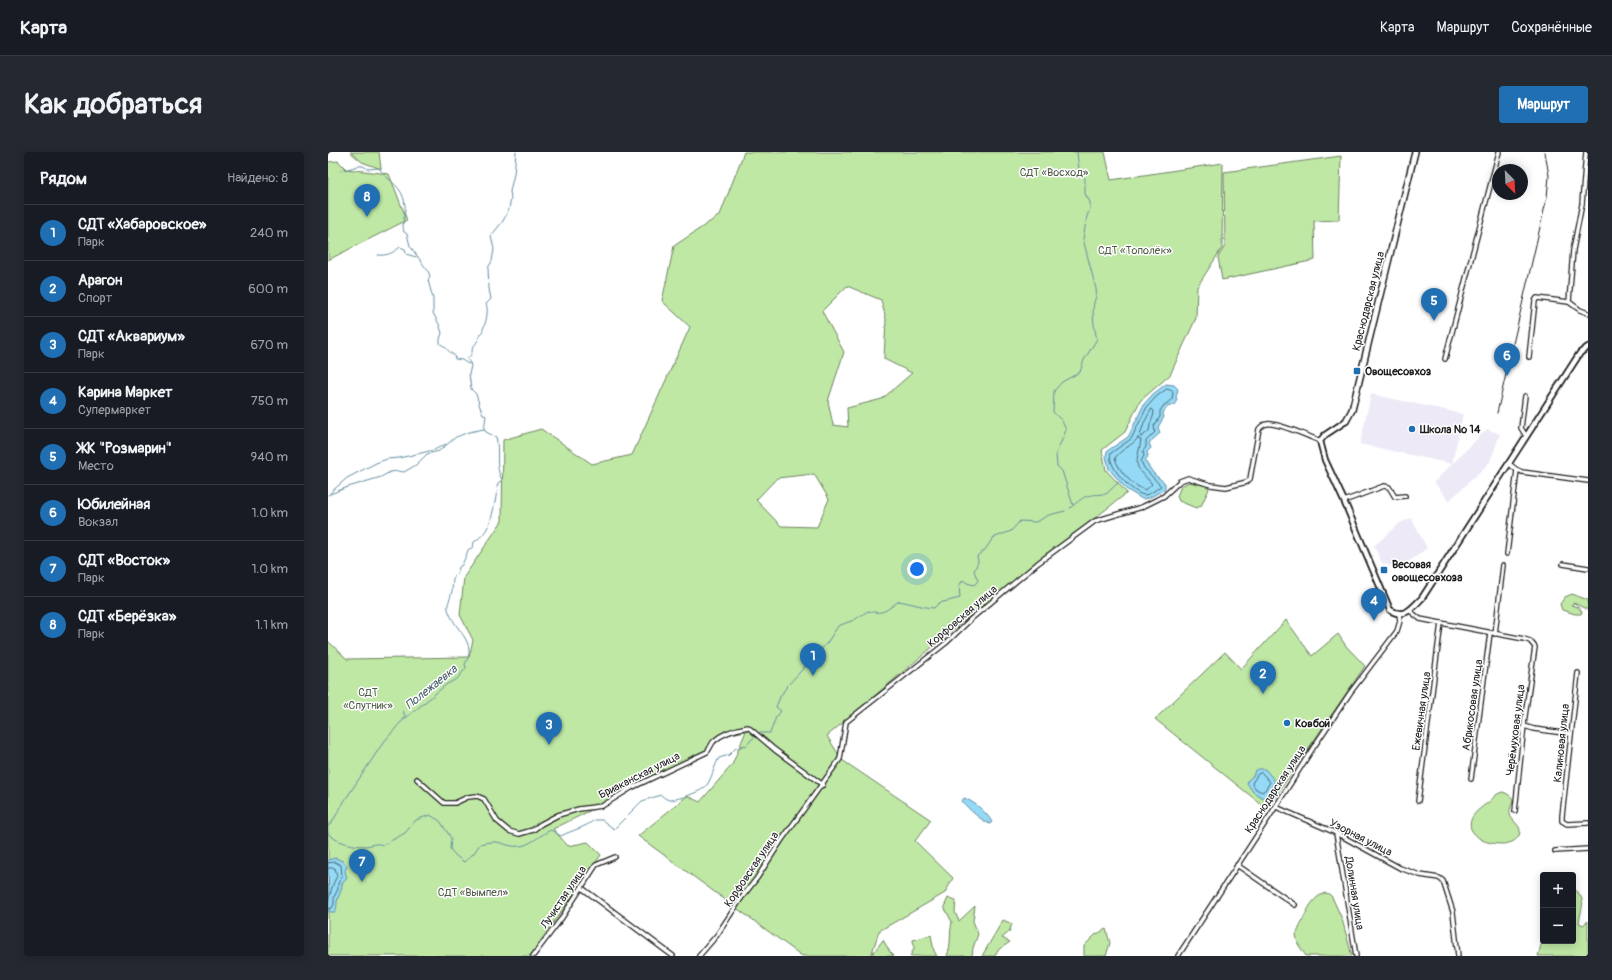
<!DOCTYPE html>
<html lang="ru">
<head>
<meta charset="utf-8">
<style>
	:root { --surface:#171b24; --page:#242831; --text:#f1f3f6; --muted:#9ea1a6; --line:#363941; --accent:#1f6fb2 }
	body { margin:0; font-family:Pangolin,sans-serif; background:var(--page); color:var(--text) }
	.controls { position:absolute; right:12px; bottom:12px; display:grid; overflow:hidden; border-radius:4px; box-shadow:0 2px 10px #0003 }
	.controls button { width:36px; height:36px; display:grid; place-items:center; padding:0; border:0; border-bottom:1px solid var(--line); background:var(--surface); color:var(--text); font:20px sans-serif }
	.compass { position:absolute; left:1164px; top:12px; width:36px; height:36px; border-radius:50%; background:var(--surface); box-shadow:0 2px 10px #0003; rotate:156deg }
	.you { position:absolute; left:589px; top:417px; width:14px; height:14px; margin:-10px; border:3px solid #fff; border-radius:50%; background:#1a73e8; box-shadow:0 0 0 6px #1a73e833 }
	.badge { display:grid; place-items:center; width:26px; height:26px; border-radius:50%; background:var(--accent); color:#fff; font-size:13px; font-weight:700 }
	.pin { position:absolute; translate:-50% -33px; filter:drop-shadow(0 1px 2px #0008) }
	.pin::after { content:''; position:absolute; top:21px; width:14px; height:12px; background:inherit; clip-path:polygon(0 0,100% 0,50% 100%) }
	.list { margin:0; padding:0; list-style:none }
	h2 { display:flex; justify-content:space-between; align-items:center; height:52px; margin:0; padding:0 16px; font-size:17px }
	h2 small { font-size:13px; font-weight:400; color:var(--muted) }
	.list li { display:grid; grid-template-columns:26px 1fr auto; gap:12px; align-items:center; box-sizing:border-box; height:56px; padding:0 16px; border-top:1px solid var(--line) }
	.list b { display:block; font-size:15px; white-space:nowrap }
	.list p { margin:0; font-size:13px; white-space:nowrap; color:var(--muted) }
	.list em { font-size:13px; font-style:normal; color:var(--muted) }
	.map { position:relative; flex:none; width:1260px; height:804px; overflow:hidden; border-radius:4px }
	header { display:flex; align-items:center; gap:24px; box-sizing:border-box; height:56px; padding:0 20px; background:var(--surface); border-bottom:1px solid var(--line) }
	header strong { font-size:19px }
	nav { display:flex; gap:22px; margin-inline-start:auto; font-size:14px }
	.intro { display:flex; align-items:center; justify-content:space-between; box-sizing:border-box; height:96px; padding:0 24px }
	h1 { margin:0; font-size:28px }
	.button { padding:10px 18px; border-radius:4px; background:var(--accent); color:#fff; font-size:14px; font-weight:700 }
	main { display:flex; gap:24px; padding:0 24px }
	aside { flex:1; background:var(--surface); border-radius:4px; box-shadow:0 2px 10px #0003 }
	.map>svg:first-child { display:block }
</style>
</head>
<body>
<header>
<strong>Карта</strong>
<nav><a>Карта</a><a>Маршрут</a><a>Сохранённые</a></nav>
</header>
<div class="intro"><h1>Как добраться</h1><a class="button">Маршрут</a></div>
<main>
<aside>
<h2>Рядом<small>Найдено: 8</small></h2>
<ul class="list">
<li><span class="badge">1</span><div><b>СДТ «Хабаровское»</b><p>Парк</p></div><em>240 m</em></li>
<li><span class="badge">2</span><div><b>Арагон</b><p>Спорт</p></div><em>600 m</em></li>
<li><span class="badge">3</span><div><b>СДТ «Аквариум»</b><p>Парк</p></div><em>670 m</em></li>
<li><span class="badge">4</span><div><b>Карина Маркет</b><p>Супермаркет</p></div><em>750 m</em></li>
<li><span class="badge">5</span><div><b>ЖК &quot;Розмарин&quot;</b><p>Место</p></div><em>940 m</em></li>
<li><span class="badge">6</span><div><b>Юбилейная</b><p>Вокзал</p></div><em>1.0 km</em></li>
<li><span class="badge">7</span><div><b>СДТ «Восток»</b><p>Парк</p></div><em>1.0 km</em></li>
<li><span class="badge">8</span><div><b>СДТ «Берёзка»</b><p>Парк</p></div><em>1.1 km</em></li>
</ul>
</aside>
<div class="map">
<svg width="1260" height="804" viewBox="0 0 1260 804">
	<rect width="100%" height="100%" fill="#fff"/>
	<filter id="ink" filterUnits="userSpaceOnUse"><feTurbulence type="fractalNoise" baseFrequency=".025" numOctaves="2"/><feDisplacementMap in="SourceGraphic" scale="8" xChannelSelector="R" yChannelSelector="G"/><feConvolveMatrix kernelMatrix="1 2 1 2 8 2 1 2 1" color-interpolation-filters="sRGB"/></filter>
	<g filter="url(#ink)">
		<g fill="#eee9f7">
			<polygon points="1043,242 1135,262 1124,312 1032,292"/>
			<polygon points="1159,277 1172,282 1162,310 1121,349 1106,330"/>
			<polygon points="1083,366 1099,396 1078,412 1065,415 1054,411 1046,394 1072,371"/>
		</g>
		<g fill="#bfe8a5" stroke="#6e8260" fill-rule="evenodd">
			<polygon points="22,0 51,0 53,17 34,10"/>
			<path d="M416 0H777L783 28 895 11 894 96 869 135 868 166 842 223 812 249 797 280 774 298 778 318 799 341 640 465 499 584 514 608 603 668 587 689 625 726 617 741 551 779 543 804H474L310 684 359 644 372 650 404 613 418 579 397 583 375 603 225 677 240 694 260 690 273 703 202 804H0V489L19 507 141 505 145 488 132 463 136 425 174 369 175 288 213 277 264 312 304 303 362 175 334 149 346 94 392 63ZM519 134 553 148 558 167 556 207 584 221 554 247 519 256 520 275 505 273 500 249 516 200 494 159ZM486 322 501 347 489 375 453 374 428 348 449 326Z"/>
			<polygon points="1013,4 1011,68 986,69 987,108 894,128 890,105 897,94 896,20"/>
			<polygon points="10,9 18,17 61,22 79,68 0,108 0,10"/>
			<polygon points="861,330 879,334 881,337 873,354 868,356 851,349 849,344 853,334"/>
			<polygon points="1244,442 1260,448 1260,458 1246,451 1243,453 1250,455 1254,460 1253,462 1247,462 1234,458 1232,452 1237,445"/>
			<polygon points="958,468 984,504 1010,482 1018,494 1037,514 939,657 827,567 897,500 913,517"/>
			<path d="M1175 640C1193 647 1180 653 1182 662 1183 669 1193 673 1192 680 1189 696 1164 693 1154 688 1150 686 1145 681 1143 677 1139 664 1153 656 1162 649 1166 645 1169 641 1175 640Z"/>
			<path d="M1245 736C1260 747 1253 756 1251 771L1255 773 1260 769V804H1210L1215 786V789H1245Z"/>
			<path d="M997 741 1001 742 1004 745 1014 767 1024 804H978L970 792 968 783C975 769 981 746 997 741Z"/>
			<path d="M620 746 628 748 627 760 631 769 647 754 645 769 650 782 645 796 644 804H619C624 791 621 783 624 770L616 755Z"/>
			<polygon points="675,768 684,772 681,780 674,786 682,790 670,798 667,804 654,804"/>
			<polygon points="778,777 782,791 778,804 756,804 756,794 767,783"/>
			<polygon points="603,783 606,799 609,804 582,804 586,797 585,788"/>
			<polygon points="555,788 562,800 566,804 545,804 545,801"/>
		</g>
		<g fill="#94d9f6" stroke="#648d9f">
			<polygon points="838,232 846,233 850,237 848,245 849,248 846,253 839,255 835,261 836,265 830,275 832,281 821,291 823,296 819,300 820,304 817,309 826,322 837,331 837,337 821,346 814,347 798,337 781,317 778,305 779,299 800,285 816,252 825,242"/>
			<polygon points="930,617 937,617 947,629 942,639 935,646 925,640 919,631 920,628 926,623 926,620"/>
			<path d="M636 646C647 650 659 661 664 670L662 672C654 669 640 657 634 649Z"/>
			<path d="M7 706 15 709 19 714 17 719 19 726 14 732C14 738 12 740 10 746 8 752 10 753 7 760H1L0 708Z"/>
		</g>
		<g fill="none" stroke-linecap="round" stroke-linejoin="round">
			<g stroke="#4c6873" stroke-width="1">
				<path d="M839 237 845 239 844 248 836 253 832 259V265L826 274 827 280 818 289V295L815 299 816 304 813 309 816 316 833 334C829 337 821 343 816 343 804 341 778 313 783 301L803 287 819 255 828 245Z"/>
				<path d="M824 257 826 259C826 266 821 271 821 279L813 285 812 283 816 271Z"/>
				<path d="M810 286 813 288C808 317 804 309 824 332L818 338C805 335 790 318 787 306 793 297 804 294 810 286Z"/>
				<polygon points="934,621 942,630 938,637 934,640 928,637 924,631 930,622"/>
				<polyline points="0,711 7,710 13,713 14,725 10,731 10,737 6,745 6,752 4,756 0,757"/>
				<path d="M0 716H7L9 724C4 732 2 743 0 751"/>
			</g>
			<g stroke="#648d9f" stroke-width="1">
				<path d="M50 103C59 104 65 101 72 95L77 97 78 102 88 105"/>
				<path d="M142 211 139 207C143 203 145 201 144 196 152 189 163 162 158 152L163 147 161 137 160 116 164 109 166 97 163 84 175 69 181 57 183 46 182 39 186 22 188 0"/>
				<polyline points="2,341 19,326 48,311 59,307 71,306 106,298 118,292"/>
				<polyline points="0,343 17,336 53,325 62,320 70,319 76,320 88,313 99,302 111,299 128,285 141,280 156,277"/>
				<path d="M745 353 734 319 729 314 728 302 738 278 734 269 725 260 726 239 734 230 752 220 756 208 769 187C766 176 764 162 766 150 768 145 769 143 768 137L755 87 759 64 762 57V50L757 42V27L751 18 749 0"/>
				<path d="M742 356C758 343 757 343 778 342L791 330"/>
				<polyline points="75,559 77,564 75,567"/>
				<path d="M430 581H442L448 565 453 559 448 555 452 545 459 534 499 491 510 474 526 468 540 459C556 463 558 458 571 449 583 451 593 455 606 456L611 451 632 446 631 434 635 428 639 431 646 433 650 429 646 419 650 410 649 404 657 398 665 386 683 379 692 369 708 370 721 363 737 359"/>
				<path d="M0 674 3 672 17 648 55 591 73 570 119 532 129 527 138 516 137 512C151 490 125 477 120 457 119 451 122 448 123 443 125 438 124 432 125 428 126 423 131 421 131 415L134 413C136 408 139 402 140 398L145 395 146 390C162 379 163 368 167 350 168 346 168 341 170 338L169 336 170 331 174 328C166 314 172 299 168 285L158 280 156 277 158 264 155 262 152 255 148 242 143 237 141 222 143 214 142 211 140 212 134 208 127 207 126 203C120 201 119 194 112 192V187L114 181 111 172 105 161V147L100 128 102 124 100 119 82 94 79 82 76 80C73 71 78 63 77 53 75 33 60 30 51 16L40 17 35 14H30L13 19"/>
				<path d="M0 681C6 690 26 694 36 694 43 694 48 690 55 693L77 681 88 668 102 663 112 669 123 686 122 697 128 704 136 710 146 701 152 692C156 691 160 690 165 690 173 689 181 696 193 694 204 692 213 682 223 678L233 684C244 678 257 676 266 668H274L286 677 314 649 333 643C335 645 338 647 341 648 348 648 374 640 378 634 384 627 386 614 391 606L401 603 408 596H411L416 593 418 594 426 585"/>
			</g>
			<defs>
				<g id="minor">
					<polyline points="1241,150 1245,98 1254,52 1258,0"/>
					<polyline points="1201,205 1207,149 1209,146 1241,150 1252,158 1260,161"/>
					<polyline points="1117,207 1171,0"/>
					<polyline points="1197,244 1193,276 1198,284"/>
					<polyline points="1180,311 1189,318 1194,320 1260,329"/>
					<polyline points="1016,349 1056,334 1061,335 1067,345 1077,344"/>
					<polyline points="1179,402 1189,318"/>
					<polyline points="1235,412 1260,416"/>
					<polyline points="1081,458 1092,467 1196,487 1202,489 1207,495 1197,564 1187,659"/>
					<polyline points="1167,482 1175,413"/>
					<polyline points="1250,521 1234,664 1234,669 1239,672 1260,671"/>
					<polyline points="1196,574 1206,577 1243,582"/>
					<path d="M89 627 116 651H127L140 645 149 644 156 647 169 669 181 679 191 682 205 678 213 672 230 663 251 657 274 654 303 636 379 600C382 597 383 592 386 589 395 581 408 577 420 575L447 598 495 633"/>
					<polyline points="1143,627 1162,481"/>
					<polyline points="1090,649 1113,471"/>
					<polyline points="948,655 1008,681 1072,716 1092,723 1111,726 1115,729 1125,760 1130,804"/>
					<polyline points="1008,681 1028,804"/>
					<polyline points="1227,699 1260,697"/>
					<polyline points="909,713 967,753"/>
					<polyline points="254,736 345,804"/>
					<polyline points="205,804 233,767 268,713 287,705"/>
					<path d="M371 804 389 783 412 748 429 726 453 689 512 607 518 570 618 491 643 467 710 411 767 369 814 355 836 344 852 329 860 326 883 333 898 335 919 330 922 327 931 277C934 274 935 272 939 272 949 270 982 285 992 289"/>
					<polyline points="850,804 943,662 985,596 1022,541 1069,479 1072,469 1071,461"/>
				</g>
				<path id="tertiary" d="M1018 269 997 283 992 289 997 308 1016 349 1062 458C1077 467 1084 456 1094 446L1252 201 1260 195"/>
				<polyline id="secondary" points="1018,269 1024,258 1087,0"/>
			</defs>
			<use href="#minor" stroke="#1c1c1c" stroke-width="6"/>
			<use href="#tertiary" stroke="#1c1c1c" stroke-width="8"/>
			<use href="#secondary" stroke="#1c1c1c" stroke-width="8"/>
			<use href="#minor" stroke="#fff" stroke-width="3.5"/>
			<use href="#tertiary" stroke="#fff" stroke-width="4.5"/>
			<use href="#secondary" stroke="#fff" stroke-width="5"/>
			<polyline stroke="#1c1c1c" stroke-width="1" points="1169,261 1219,45 1221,24 1217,0"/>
		</g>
	</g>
	<g fill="#1f6fb2" stroke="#fff" stroke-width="1.5">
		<rect x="1025" y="215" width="8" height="8" rx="2"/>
		<circle cx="1084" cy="277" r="4"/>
		<rect x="1052" y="414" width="8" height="8" rx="2"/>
		<circle cx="959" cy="571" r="4"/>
	</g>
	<g text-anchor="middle" stroke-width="3" stroke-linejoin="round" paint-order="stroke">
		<g font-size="11" fill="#4d5945" stroke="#fff">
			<text x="726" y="24">СДТ «Восход»</text>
			<text x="807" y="102">СДТ «Тополёк»</text>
			<text x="40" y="544">СДТ<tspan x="40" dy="13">«Спутник»</tspan></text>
			<text x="145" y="744">СДТ «Вымпел»</text>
		</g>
		<g font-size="11" fill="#1c1c1c" stroke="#fff">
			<text transform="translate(1040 149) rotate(-76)" y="4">Краснодарская улица</text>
			<text transform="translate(634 464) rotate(-41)" y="4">Корфовская улица</text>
			<text transform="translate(1144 553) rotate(-82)" y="4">Абрикосовая улица</text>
			<text transform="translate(1093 559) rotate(-82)" y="4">Ежевичная улица</text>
			<text transform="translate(1187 578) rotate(-83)" y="4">Черёмуховая улица</text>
			<text transform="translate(1233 591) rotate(-84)" y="4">Калиновая улица</text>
			<text transform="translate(311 623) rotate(-27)" y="4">Бриаканская улица</text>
			<text transform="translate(947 637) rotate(-57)" y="4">Краснодарская улица</text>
			<text transform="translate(1033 685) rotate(27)" y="4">Узорная улица</text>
			<text transform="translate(423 717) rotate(-56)" y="4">Корфовская улица</text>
			<text transform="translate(1027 741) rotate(81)" y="4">Долинная улица</text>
			<text transform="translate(235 745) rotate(-56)" y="4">Лучистая улица</text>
		</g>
		<g font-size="11" font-weight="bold" fill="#1c1c1c" stroke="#fff" text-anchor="start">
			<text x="1037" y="223">Овощесовхоз</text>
			<text x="1092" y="281">Школа № 14</text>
			<text x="1064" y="416">Весовая<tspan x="1064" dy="13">овощесовхоза</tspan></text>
			<text x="967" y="575">Ковбой</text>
		</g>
		<g font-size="12" font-style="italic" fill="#465e68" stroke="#fff">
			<text transform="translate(103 535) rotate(-39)" y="4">Полежаевка</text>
		</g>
	</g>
</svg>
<div class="controls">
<button>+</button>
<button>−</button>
</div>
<svg class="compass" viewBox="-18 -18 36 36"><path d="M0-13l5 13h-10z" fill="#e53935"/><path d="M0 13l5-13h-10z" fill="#9ea1a6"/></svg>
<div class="you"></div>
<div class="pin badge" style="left:485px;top:524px">1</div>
<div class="pin badge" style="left:935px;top:542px">2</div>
<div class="pin badge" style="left:221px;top:593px">3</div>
<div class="pin badge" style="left:1046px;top:469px">4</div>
<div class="pin badge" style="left:1106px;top:169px">5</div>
<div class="pin badge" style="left:1179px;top:224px">6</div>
<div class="pin badge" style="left:34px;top:730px">7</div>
<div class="pin badge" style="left:39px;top:65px">8</div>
</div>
</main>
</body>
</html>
